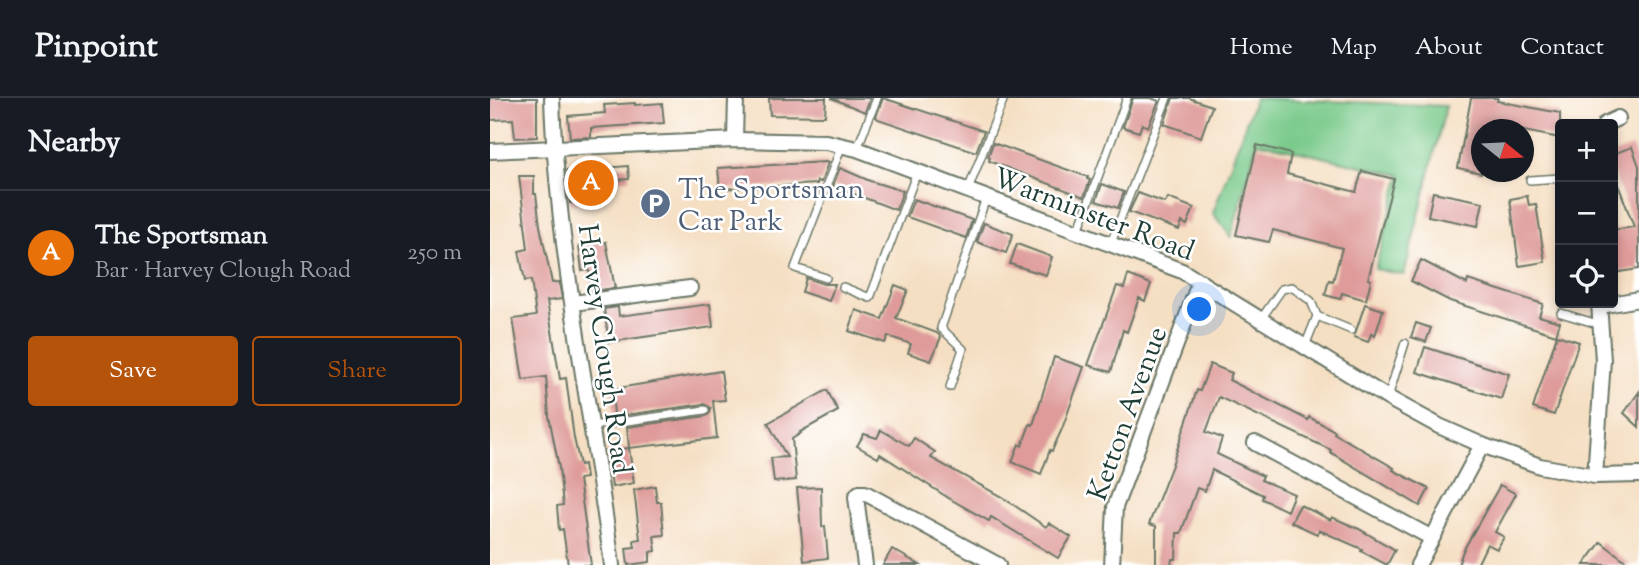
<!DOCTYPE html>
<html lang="en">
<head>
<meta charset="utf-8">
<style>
	:root { --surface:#171b24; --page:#242831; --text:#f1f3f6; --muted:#9ea1a6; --line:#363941; --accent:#b45309 }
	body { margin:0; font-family:"Sorts Mill Goudy",serif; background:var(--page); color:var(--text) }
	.controls { position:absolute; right:21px; top:21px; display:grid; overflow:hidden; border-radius:7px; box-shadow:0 4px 10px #0003 }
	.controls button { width:63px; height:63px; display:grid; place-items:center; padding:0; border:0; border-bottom:2px solid var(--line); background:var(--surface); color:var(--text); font:35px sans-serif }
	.compass { position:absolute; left:981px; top:21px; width:63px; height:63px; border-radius:50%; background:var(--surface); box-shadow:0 4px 10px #0003; rotate:108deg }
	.you { position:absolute; left:710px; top:212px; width:24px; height:24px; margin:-18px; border:5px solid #fff; border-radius:50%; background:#1a73e8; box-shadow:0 0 0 10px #1a73e833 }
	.badge { display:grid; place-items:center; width:46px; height:46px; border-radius:50%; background:var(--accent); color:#fff; font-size:23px; font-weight:700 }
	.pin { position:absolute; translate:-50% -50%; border:4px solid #fff; box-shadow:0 2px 7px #0006 }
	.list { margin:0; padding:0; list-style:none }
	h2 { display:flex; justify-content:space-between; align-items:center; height:91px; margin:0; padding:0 28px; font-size:30px }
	h2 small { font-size:23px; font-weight:400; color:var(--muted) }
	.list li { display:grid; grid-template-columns:46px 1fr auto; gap:21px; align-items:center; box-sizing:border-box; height:126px; padding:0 28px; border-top:2px solid var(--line) }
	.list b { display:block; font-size:26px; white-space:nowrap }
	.list p { margin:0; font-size:23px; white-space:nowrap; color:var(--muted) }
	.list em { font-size:23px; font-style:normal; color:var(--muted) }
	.actions { display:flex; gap:14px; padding:21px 28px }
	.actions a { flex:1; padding:16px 0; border:2px solid var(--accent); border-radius:7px; text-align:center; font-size:24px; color:var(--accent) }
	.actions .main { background:var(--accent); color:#fff }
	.icon { flex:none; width:38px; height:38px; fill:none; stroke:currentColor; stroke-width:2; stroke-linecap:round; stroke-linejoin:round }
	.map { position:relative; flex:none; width:1149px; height:467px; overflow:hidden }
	header { display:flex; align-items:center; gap:42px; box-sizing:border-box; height:98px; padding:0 35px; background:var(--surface); border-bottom:2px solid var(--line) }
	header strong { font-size:33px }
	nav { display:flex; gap:38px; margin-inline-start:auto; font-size:24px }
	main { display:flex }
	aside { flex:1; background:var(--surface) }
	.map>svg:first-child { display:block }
</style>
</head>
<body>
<header>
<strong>Pinpoint</strong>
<nav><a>Home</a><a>Map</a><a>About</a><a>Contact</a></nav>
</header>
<main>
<aside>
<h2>Nearby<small></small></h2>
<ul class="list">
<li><span class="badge" style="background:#e8710a">A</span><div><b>The Sportsman</b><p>Bar · Harvey Clough Road</p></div><em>250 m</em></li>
</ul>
<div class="actions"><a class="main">Save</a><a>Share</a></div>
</aside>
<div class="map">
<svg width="1149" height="467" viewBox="0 0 1149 467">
	<rect width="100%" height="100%" fill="#fff"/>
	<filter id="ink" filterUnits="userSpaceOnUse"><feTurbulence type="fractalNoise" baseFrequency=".0143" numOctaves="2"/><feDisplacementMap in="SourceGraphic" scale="14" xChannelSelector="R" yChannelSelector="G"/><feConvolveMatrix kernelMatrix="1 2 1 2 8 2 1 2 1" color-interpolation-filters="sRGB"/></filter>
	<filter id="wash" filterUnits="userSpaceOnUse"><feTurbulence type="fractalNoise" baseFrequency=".00686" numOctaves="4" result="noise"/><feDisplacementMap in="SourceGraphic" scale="28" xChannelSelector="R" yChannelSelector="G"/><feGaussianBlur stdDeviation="1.57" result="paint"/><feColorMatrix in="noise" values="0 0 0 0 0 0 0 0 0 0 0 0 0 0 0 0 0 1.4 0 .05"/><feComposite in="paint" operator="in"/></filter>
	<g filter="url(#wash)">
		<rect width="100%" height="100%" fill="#f5dfc3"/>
		<polygon fill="#7aca8b" stroke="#4c8460" stroke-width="2" points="765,0 956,8 914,177 885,171 911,77 767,44 741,139 723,115"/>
		<g id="blocks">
			<g fill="#de9b9a">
				<polygon points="0,0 47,0 47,39 25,40 23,21 0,22"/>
				<polygon points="279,0 336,0 335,18 280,17"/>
				<polygon points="341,0 380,0 375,14"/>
				<polygon points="393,0 494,33 486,54 388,21 386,19"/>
				<polygon points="643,0 661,0 669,3 658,29 652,26 649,34 633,29"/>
				<polygon points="683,0 699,0 722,8 711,39 674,26"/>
				<polygon points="981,0 1008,0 1007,3 1070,15 1070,40 1002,27 1002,32 991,32 991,75 968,70"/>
				<polygon points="145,5 145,7 172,5 174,25 101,30 101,39 80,40 78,18 115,15 114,7"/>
				<polygon points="503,45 598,79 597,81 600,82 594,99 499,63 500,60 498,59"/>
				<polygon points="767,47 801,56 797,76 866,94 872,73 904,81 878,181 881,182 876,202 852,195 850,201 835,197 839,182 843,183 852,150 783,132 779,144 746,137"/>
				<polygon points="1142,49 1149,68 1149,171 1123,175 1123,132 1144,129 1123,73 1123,56"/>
				<polygon points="336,64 338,65 331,84 327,83 327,86 230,91 228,70"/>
				<polygon points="138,68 139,81 125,82 125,88 114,90 115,102 80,105 77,73"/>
				<polygon points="350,70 380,83 413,93 406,112 343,88"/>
				<polygon points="29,78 44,78 44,96 46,96 50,128 62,185 69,184 72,201 57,203 70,281 76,280 84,340 90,367 94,366 96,380 89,381 101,467 78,467 73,431 69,432 67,408 73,407 69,370 59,318 56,279 33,282 23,221 46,218 41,182 35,183 29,153 38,151"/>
				<polygon points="612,86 634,94 628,110 606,103"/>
				<polygon points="943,94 993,104 988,128 938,118"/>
				<polygon points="648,95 675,105 678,100 704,110 697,127 692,124 689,132 639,114"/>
				<polygon points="1037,98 1039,107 1046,106 1055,164 1029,168 1020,101"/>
				<polygon points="424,101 482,122 476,140 417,119"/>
				<polygon points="494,125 523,136 516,155 487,144"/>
				<polygon points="116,144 125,190 102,193 99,172 92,173 89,148"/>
				<polygon points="527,146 562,159 556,177 520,166"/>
				<polygon points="931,162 977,186 978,182 1053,206 1049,218 1070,224 1066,237 960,203 921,183"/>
				<polygon points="638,177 661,186 655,203 649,200 637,234 633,232 621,274 598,267 627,188 634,190"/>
				<polygon points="316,180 334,186 345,186 339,203 312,194"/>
				<polygon points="405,187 418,192 406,220 447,235 451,239 441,263 418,255 421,246 398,238 395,245 359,233 366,212 392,221"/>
				<polygon points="220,206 223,229 119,244 114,211 128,209 129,218"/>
				<polygon points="875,206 893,212 885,238 881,236 878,244 864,239"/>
				<polygon points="926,225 941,230 936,244 921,239"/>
				<polygon points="1067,237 1089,244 1064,317 1043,310"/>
				<polygon points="935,249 1019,276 1011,301 927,274"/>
				<polygon points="564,259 594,269 572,331 562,353 560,352 551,376 522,364 529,346 532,348 540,326 543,327"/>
				<polygon points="720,266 742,275 739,282 818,322 819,319 845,333 844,335 904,370 903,372 939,391 930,408 840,354 841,352 729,299 716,334 732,340 727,356 773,378 771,382 804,396 797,413 772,401 773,397 722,372 715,393 707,390 691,435 687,435 686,461 682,461 681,467 666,467 666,428 659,426 682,367 707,292 710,293"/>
				<polygon points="231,273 235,302 223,303 227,340 139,350 137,329 216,318 220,315 221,310 214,306 135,317 135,315 124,317 122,291"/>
				<polygon points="337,292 348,313 310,334 311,335 302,341 306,382 284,384 281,360 297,359 278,325"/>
				<polygon points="1149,294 1149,329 1134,315"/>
				<polygon points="391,332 419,348 424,340 445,354 441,360 512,399 556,429 559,425 581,439 568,460 501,419 499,423 460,401 390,356 388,360 367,348 374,336 387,340"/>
				<polygon points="139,350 144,385 122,389 117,353"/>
				<polygon points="1010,387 1026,396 1005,434 1014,439 1007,451 997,446 987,467 968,467 973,453"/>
				<polygon points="165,388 167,404 171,404 174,437 164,438 166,453 160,454 160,464 138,467 136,450 145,449 144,442 150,441 144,392"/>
				<polygon points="331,389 332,429 335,428 338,460 314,463 307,390"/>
				<polygon points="810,407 841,422 842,419 869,431 905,452 897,467 871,453 872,451 829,432 827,436 801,424"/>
				<polygon points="1111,444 1141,467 1094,467"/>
				<polygon points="402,451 430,467 393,467"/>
			</g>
		</g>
	</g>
	<g filter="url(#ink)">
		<use href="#blocks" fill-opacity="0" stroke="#6a7666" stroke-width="2"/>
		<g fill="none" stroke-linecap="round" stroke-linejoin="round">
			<defs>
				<g id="service">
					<polyline points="367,51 387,0"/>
					<polyline points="1040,82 1070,80"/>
					<polyline points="478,92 514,0"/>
					<polyline points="588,133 637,0"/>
					<polyline points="621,145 677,0"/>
					<polyline points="336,180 305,170 352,47"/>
					<polyline points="353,189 380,200 427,74"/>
					<polyline points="1071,215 1111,227"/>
					<polyline points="827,218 861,232"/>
					<polyline points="771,221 792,191 802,189 821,203 827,218 815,248"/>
					<polyline points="460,289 473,251 451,230 496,100"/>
					<polyline points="898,299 915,245"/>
					<polyline points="102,328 215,312"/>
				</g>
				<g id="minor">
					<path d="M62 0C67 157 102 312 122 467"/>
					<polyline points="1115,26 1128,20"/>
					<polyline points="245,42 246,0"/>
					<polyline points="0,53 245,42 336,44 367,51 692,173 898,300 949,328 992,347 1050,368 1105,378 1149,377"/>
					<polyline points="83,205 200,190"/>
					<polyline points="1110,208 1149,201"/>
					<polyline points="765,345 942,440"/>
					<polyline points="1105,378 1113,262 1109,205"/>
					<polyline points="375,467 366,399 369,395 375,395 508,467"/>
					<polyline points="622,467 625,409 710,183"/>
					<polyline points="928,467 992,347"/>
				</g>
			</defs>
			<use href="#service" stroke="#6a7666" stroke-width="10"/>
			<use href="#minor" stroke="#6a7666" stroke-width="18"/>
			<use href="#service" stroke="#fff" stroke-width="7"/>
			<use href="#minor" stroke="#fff" stroke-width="14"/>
		</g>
	</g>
	<defs>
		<symbol id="parking-disc" viewBox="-11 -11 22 22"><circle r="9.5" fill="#5c6f8a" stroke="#fff"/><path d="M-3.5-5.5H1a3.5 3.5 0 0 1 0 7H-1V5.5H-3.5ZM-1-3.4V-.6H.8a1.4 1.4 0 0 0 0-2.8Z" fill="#fff"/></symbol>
	</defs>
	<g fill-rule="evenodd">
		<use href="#parking-disc" x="148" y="88" width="35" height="35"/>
	</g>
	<g text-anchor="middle" stroke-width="5" stroke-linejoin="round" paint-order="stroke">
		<g font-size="28" fill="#4e5e75" stroke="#fff" text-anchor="start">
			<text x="188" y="100">The Sportsman<tspan x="188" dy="32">Car Park</tspan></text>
		</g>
		<g font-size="28" fill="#1f3d34" stroke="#fff">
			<text transform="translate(604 115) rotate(21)" y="10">Warminster Road</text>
			<text transform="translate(116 251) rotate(82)" y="10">Harvey Clough Road</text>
			<text transform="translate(636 315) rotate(-70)" y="10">Ketton Avenue</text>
		</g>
	</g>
</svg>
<div class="controls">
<button>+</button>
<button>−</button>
<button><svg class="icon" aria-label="locate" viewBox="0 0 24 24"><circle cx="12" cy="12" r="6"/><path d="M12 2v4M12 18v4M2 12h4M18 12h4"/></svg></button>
</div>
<svg class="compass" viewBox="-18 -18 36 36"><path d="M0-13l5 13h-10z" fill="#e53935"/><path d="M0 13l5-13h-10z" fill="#9ea1a6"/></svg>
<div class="you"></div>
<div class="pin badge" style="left:101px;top:85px;background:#e8710a">A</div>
</div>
</main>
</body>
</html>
